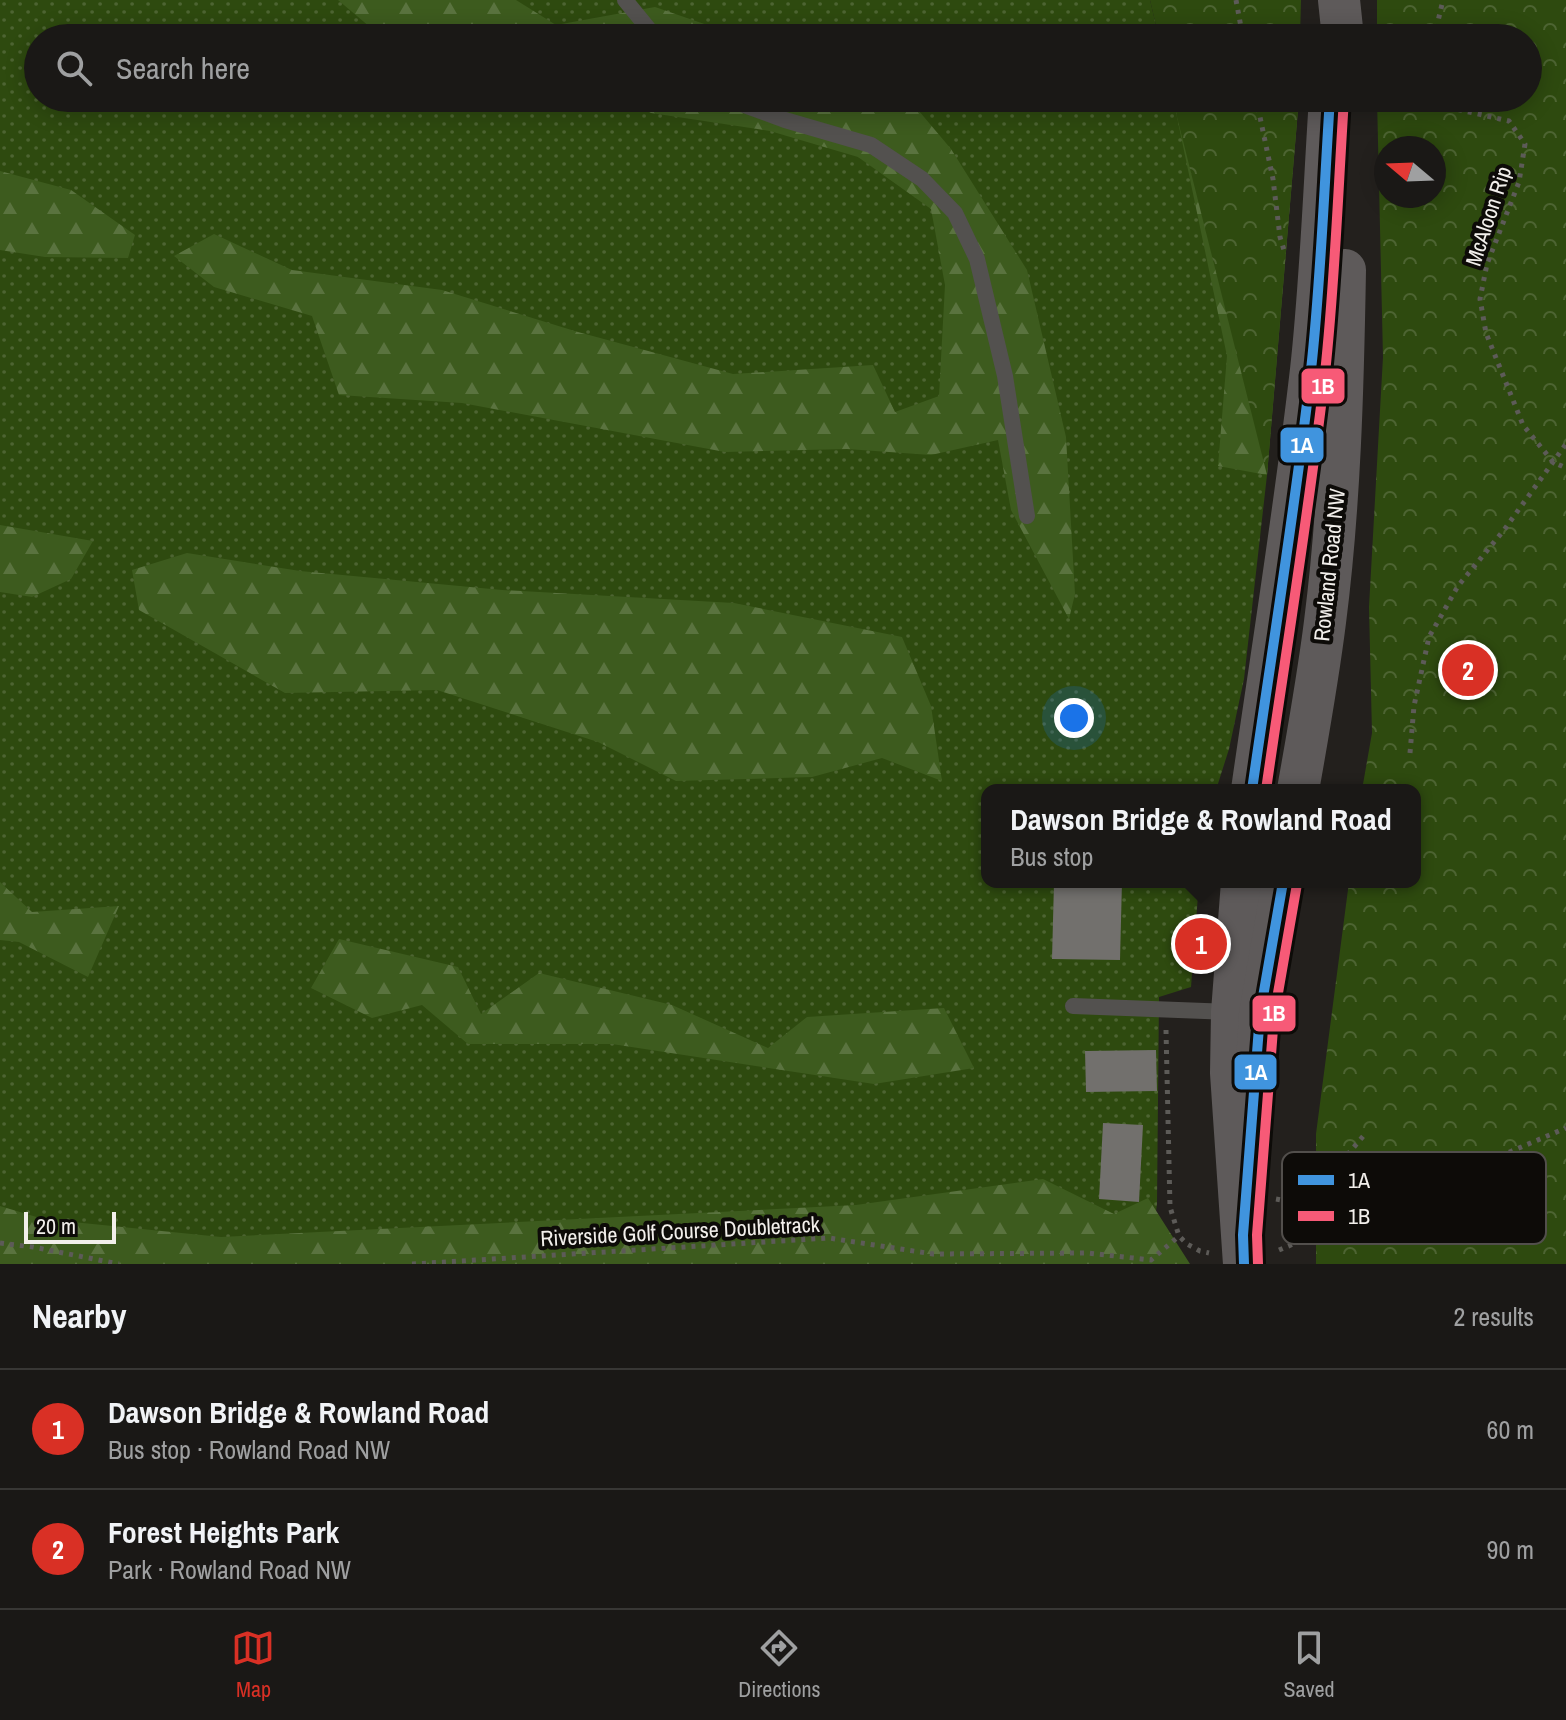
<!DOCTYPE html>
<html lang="en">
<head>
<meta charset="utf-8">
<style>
	:root { --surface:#1a1816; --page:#23211f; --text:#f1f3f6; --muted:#9fa0a1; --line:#383735; --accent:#d93025 }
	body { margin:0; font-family:"Archivo Narrow",sans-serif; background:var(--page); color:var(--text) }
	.compass { position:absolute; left:1374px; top:136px; width:72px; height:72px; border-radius:50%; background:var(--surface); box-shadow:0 4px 20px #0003; rotate:289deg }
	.scale { position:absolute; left:24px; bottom:20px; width:92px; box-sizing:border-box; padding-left:8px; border:4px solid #f2efeb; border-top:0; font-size:22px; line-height:28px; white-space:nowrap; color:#f2efeb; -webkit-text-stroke:6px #0d0b08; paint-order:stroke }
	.you { position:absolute; left:1074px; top:718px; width:28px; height:28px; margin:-20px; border:6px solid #fff; border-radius:50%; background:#1a73e8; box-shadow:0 0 0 12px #1a73e833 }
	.badge { display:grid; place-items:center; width:52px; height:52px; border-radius:50%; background:var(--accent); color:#fff; font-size:26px; font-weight:700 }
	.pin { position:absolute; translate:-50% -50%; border:4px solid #fff; box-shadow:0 2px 8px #0006 }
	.popup { position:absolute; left:981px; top:784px; width:440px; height:104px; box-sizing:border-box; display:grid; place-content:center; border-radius:16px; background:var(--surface); filter:drop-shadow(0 2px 6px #0005); font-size:26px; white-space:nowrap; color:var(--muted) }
	.popup b { font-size:30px; color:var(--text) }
	.popup::after { content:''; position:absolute; left:50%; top:100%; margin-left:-16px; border:16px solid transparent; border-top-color:var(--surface) }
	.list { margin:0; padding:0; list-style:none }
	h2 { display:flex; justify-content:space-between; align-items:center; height:104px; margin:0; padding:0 32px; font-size:34px }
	h2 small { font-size:26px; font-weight:400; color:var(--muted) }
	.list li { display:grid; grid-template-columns:52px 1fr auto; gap:24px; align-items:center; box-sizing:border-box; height:120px; padding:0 32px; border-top:2px solid var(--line) }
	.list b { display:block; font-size:30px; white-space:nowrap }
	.list p { margin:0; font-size:26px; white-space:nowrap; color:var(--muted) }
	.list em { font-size:26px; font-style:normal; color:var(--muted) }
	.icon { flex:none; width:44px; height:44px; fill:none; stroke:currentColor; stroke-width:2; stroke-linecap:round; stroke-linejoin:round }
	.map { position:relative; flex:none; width:1566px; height:1264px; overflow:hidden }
	.search { position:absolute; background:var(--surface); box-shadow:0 4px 20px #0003; left:24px; right:24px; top:24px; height:88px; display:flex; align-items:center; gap:20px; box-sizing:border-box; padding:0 28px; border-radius:44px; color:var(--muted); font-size:30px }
	.sheet { height:344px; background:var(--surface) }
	nav { display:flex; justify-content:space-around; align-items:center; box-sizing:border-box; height:112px; border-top:2px solid var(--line); background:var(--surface); font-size:22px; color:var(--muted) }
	nav a { display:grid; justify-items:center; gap:4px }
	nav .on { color:var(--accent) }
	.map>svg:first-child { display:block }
</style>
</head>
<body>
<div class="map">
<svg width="1566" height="1264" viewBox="0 0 1566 1264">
	<defs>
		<pattern id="grass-dots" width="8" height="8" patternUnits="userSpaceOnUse" patternTransform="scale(2)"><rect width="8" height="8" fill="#2e4a0f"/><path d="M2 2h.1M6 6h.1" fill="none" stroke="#4d6432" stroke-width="1.8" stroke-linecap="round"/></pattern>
		<pattern id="forest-firs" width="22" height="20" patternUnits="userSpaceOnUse" patternTransform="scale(2)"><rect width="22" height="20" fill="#3d5b1e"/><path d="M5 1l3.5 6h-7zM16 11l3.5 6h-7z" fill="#5a733f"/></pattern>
		<pattern id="park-crowns" width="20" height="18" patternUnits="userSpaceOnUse" patternTransform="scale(2)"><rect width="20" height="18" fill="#2e4a0f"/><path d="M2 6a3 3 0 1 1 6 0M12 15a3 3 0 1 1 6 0" fill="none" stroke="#4d6432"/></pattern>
	</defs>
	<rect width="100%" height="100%" fill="#23201d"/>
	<polygon fill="url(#grass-dots)" points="0,0 1150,0 1159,38 38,38 38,98 1173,98 1267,475 1244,679 1229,749 1216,790 987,790 987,882 1199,882 1191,987 1159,997 1157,1204 1151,1250 0,1264"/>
	<g fill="url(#forest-firs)">
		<polygon points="338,0 516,0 556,25 655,7 745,38 383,38"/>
		<polygon points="624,98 908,98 951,149 1027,270 1066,437 1075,594 1069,619 1011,510 998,440 931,455 847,449 725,452 462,403 339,395 312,316 214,287 174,256 214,234 292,270 442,290 578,332 733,374 873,365 895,412 939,396 945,285 931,209 858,157 770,131 651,113"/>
		<polygon points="1173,98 1299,98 1267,475 1218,466 1227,356"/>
		<polygon points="0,171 71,190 135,235 128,258 45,257 0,250"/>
		<polygon points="0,525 93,541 71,579 32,597 0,592"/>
		<polygon points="187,553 300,571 502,590 734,603 902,637 931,706 942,781 882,758 812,777 676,781 598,742 437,690 285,693 139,610 132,570"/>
		<polygon points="0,882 32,912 119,906 88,977 19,942 0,940"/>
		<polygon points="339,939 458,967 481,1014 539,973 672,1005 768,1048 807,1017 944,1008 974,1068 874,1084 612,1044 468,1044 422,1005 372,1018 311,988"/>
		<polygon points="1043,1179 1114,1214 1148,1198 1190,1264 0,1264 0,1206 43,1219 221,1237 856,1205"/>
	</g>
	<g fill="url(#park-crowns)" fill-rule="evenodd">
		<polygon points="1150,0 1301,0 1300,38 1159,38"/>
		<path d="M1377 0H1566V1264H1316V1134L1349 882H1415V790H1362L1372 733 1369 607 1383 357 1377 98H1528V38H1377ZM1434 148V196H1386V148Z"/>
		<polygon points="1173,98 1299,98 1267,475 1177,117"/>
	</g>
	<g fill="#72706d">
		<polygon points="1054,882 1122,882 1120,960 1052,959"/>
		<polygon points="1156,1050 1157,1091 1086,1092 1085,1051"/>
		<polygon points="1103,1123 1143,1125 1139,1202 1099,1199"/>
	</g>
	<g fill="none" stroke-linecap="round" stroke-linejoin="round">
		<g stroke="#5d5b58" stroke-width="5" stroke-dasharray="4 6" stroke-linecap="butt">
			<polyline points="1236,0 1243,38"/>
			<polyline points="1434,38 1443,0"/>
			<polyline points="1256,98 1273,179 1280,237 1284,250"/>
			<polyline points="1442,98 1456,109 1509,121 1525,144 1519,182 1487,264 1480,299 1486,333 1523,425 1553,462 1566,468"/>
			<polyline points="1410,753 1414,706 1429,637 1458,586 1504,530 1566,444"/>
			<polyline points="1166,1030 1170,1207 1179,1236 1187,1244 1200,1251 1209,1253"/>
			<polyline points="1276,1199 1292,1202 1326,1180 1365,1134"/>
			<polyline points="1292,1202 1309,1237"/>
			<polyline points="0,1243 33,1247 119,1264"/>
			<polyline points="1279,1250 1566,1128"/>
			<polyline points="412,1264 829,1238 933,1254 1088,1253 1151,1260 1179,1236"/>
		</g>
		<g stroke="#53514f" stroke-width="16">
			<polyline points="625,0 656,38"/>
			<polyline points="725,98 785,120 871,145 922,179 955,213 977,259 1005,376 1027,516"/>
			<polyline points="1073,1006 1231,1012"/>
		</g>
		<g stroke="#5e5a5a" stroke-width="42">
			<polyline points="1339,0 1343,38"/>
			<path d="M1252 790C1272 650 1295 510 1311 370 1321 280 1324 189 1330 98"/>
			<path d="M1298 790C1308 734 1318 678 1325 622 1340 505 1343 387 1345 270"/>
			<polyline points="1242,882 1232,1012 1231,1073 1244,1264"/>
			<polyline points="1257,1062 1260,1014 1283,882"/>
		</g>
		<defs>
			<g id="bus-1">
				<path d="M1252 790C1272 650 1295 510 1311 370 1321 280 1324 189 1330 98"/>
				<polyline points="1244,1264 1243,1235 1260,1014 1283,882"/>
			</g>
			<g id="bus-2">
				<path d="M1266 790C1286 651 1309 512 1325 373 1335 282 1338 190 1344 99"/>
				<polyline points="1258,1264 1257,1235 1274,1016 1297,884"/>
			</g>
		</defs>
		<use href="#bus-1" stroke="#0d0b08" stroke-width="16"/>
		<use href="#bus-2" stroke="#0d0b08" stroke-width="16"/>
		<use href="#bus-1" stroke="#4094de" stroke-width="10"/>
		<use href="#bus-2" stroke="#f75a77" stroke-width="10"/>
	</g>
	<g text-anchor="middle" stroke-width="8" stroke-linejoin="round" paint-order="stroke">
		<g font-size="22" fill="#f2efeb" stroke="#0d0b08">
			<text transform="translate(1488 216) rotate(-72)" y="8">McAloon Rip</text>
			<text transform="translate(1329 565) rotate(-84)" y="8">Rowland Road NW</text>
			<text transform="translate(680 1231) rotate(-3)" y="8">Riverside Golf Course Doubletrack</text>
		</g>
	</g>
	<rect x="1282" y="1152" width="264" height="92" rx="12" fill="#0d0b08" stroke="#524f4c" stroke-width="2"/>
	<rect x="1298" y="1175" width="36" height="10" fill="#4094de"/>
	<rect x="1298" y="1211" width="36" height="10" fill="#f75a77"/>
	<g font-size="22" fill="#f2efeb">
		<text x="1348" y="1188">1A</text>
		<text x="1348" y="1224">1B</text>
	</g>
	<g stroke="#0d0b08" stroke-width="3">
		<rect x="1300" y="367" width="46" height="38" rx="8" fill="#f75a77"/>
		<rect x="1279" y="426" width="46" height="38" rx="8" fill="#4094de"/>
		<rect x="1251" y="994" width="46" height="39" rx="8" fill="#f75a77"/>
		<rect x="1233" y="1053" width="45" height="38" rx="8" fill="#4094de"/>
	</g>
	<g font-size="22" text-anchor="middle" font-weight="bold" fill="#fff">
		<text x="1323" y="394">1B</text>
		<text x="1302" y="453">1A</text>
		<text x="1274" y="1021">1B</text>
		<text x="1256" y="1080">1A</text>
	</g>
</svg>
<svg class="compass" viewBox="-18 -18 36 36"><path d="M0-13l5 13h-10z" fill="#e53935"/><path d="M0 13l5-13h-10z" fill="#9fa0a1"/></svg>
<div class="scale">20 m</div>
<div class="you"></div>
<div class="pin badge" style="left:1201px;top:944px">1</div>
<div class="popup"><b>Dawson Bridge &amp; Rowland Road</b>Bus stop</div>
<div class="pin badge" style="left:1468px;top:670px">2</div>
<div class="search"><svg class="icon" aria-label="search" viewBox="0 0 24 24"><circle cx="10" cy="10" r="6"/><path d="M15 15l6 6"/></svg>Search here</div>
</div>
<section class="sheet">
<h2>Nearby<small>2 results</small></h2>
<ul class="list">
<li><span class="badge">1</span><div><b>Dawson Bridge &amp; Rowland Road</b><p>Bus stop · Rowland Road NW</p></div><em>60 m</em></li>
<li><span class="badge">2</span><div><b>Forest Heights Park</b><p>Park · Rowland Road NW</p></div><em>90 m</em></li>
</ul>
</section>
<nav>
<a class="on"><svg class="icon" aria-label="map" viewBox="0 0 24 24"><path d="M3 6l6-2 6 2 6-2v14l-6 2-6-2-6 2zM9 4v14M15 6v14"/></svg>Map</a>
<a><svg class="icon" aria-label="directions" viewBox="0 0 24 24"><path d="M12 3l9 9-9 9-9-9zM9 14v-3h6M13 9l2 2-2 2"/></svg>Directions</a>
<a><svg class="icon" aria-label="saved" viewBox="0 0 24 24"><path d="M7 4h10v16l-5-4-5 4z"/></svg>Saved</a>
</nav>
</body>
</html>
